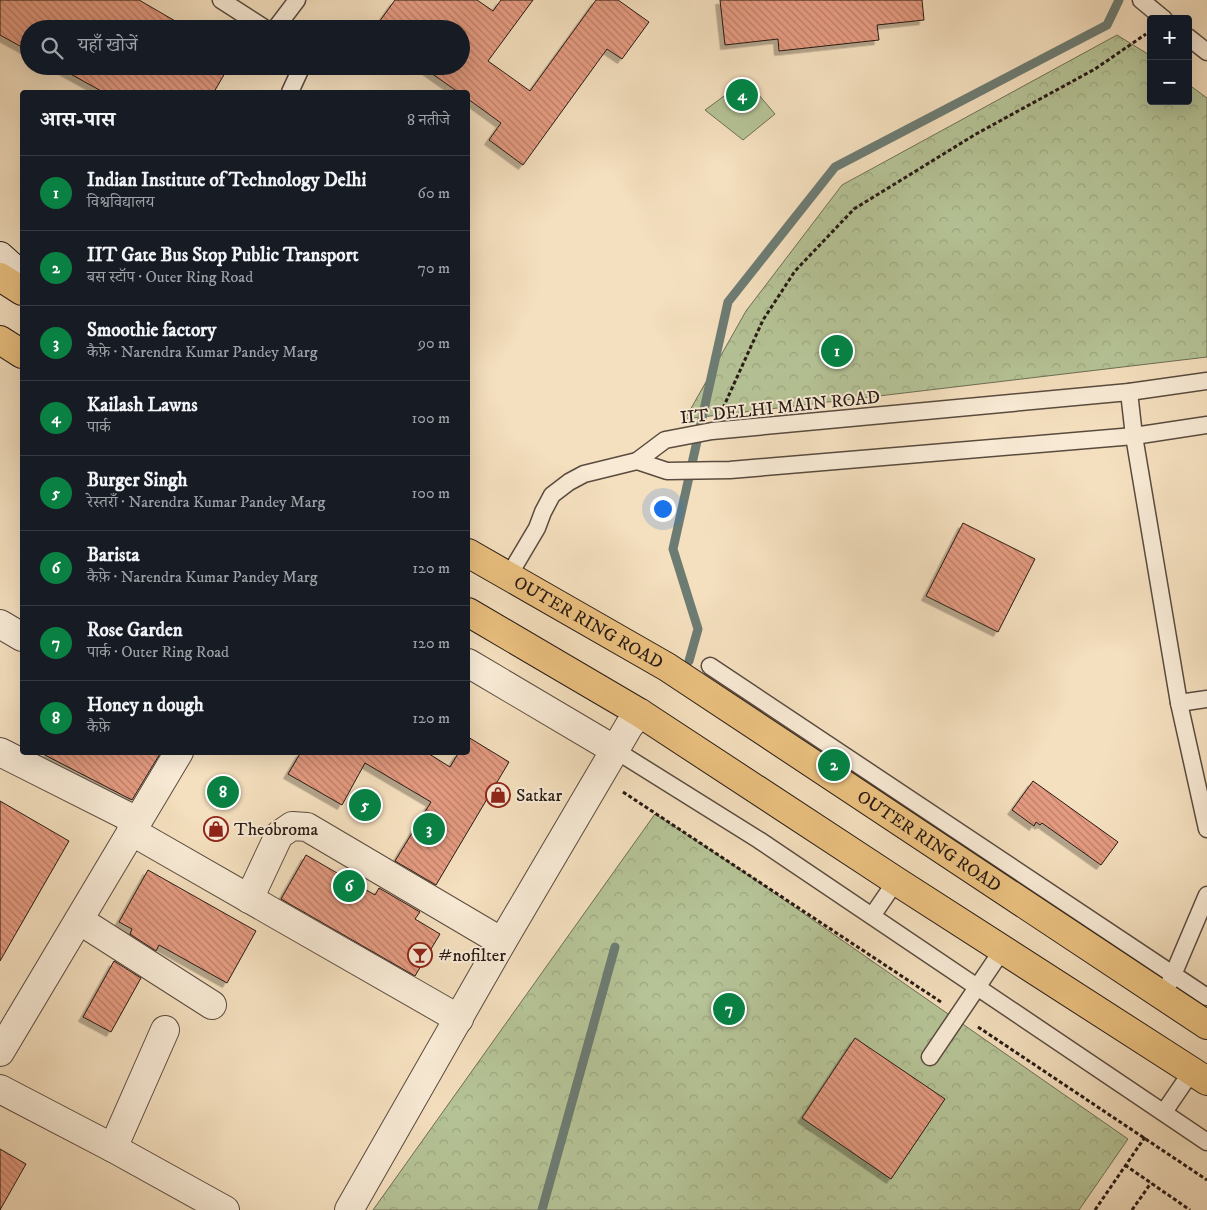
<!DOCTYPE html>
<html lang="hi">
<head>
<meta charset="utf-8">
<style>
	:root { --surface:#171b24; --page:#242831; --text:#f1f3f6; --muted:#9ea1a6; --line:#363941; --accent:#0b8043 }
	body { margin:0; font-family:"IM FELL DW Pica","Noto Serif Devanagari",serif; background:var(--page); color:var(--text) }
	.controls { position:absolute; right:15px; top:15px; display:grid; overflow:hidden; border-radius:5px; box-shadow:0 5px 20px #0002 }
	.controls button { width:45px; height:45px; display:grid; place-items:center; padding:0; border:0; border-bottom:1px solid var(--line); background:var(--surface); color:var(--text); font:25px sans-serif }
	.you { position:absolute; left:662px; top:508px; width:18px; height:18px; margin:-12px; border:4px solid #fff; border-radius:50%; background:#1a73e8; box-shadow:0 0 0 8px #1a73e833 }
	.badge { display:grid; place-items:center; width:32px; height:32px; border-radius:50%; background:var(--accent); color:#fff; font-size:16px; font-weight:700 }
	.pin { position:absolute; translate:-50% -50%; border:2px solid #fff; box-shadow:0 1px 5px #0006 }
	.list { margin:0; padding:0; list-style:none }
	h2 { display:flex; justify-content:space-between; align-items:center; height:65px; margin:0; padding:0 20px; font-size:21px }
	h2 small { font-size:16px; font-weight:400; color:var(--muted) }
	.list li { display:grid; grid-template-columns:32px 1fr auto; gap:15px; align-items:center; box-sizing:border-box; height:75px; padding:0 20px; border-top:1px solid var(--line) }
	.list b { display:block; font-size:19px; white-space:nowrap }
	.list p { margin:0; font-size:16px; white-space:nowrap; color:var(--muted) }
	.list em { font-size:16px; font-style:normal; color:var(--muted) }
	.icon { flex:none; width:28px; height:28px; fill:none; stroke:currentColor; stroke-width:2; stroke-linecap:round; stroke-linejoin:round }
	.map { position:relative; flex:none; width:1207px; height:1210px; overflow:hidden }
	.search { position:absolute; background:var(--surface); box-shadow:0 5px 20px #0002; left:20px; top:20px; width:450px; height:55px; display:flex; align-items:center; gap:12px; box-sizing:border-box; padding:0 18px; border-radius:28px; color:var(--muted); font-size:19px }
	.panel { position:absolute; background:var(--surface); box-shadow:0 5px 20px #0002; left:20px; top:90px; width:450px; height:665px; border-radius:5px }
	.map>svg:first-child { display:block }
</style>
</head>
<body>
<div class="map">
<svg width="1207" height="1210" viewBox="0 0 1207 1210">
	<defs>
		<pattern id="forest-crowns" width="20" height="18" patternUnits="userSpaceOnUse" patternTransform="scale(1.25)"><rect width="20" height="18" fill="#b5c396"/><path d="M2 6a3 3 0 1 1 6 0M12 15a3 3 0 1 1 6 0" fill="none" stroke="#9ca780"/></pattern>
		<pattern id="building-back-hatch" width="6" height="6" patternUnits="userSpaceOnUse" patternTransform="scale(1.25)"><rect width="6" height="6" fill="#e59b81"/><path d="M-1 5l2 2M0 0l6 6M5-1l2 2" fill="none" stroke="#ba7e68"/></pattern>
		<filter id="shadow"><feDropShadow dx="-4.5" dy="4.5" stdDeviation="0" flood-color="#0004"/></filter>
	</defs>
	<rect width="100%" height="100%" fill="#f4dfbe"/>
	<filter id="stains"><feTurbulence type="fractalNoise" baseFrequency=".004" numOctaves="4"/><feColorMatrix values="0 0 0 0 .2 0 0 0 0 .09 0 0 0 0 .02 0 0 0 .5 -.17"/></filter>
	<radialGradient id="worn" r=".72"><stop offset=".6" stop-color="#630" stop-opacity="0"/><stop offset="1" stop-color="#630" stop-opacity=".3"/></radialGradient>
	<g fill="url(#forest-crowns)" stroke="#6e6e56">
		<polygon points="1117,35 1151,56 1151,101 1188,101 1188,84 1207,98 1207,357 685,419 746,311 842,185"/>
		<polygon points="655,814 754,879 1128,1139 1079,1210 373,1210"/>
	</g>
	<polygon fill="#b5c396" stroke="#6e6e56" points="746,80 775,114 743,140 705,110"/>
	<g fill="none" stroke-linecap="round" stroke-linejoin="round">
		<g stroke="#6d7c73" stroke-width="9">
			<polyline points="689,661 698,629 673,549 728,302 835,167 1107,25 1119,0"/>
			<polyline points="542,1210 615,947"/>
		</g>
	</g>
	<g fill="url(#building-back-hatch)" stroke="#271a15" filter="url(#shadow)">
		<polygon points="0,0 139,0 189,29 29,29 29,51 0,35"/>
		<polygon points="395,0 477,0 493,11 501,0 533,0 488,61 530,91 596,0 618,0 649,22 622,59 607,49 523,165 489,140 501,123 468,99 468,92 458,92 421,66 461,66 461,29 374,29"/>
		<polygon points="720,0 922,0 924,20 877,25 879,40 779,51 778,39 725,45"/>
		<polygon points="56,66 229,66 214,92 103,92"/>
		<polygon points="963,523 1035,559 998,632 926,596"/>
		<polygon points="468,737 509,762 436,885 395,861 431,802 365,763 342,805 288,774 301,752 426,752 450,767 459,752 468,752"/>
		<polygon points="39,752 161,752 132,800"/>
		<polygon points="1033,781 1118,842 1101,865 1042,823 1040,825 1036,822 1034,826 1012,810"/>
		<polygon points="0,801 69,841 0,961"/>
		<polygon points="306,855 375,895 379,888 420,912 415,919 440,934 415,976 281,899"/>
		<polygon points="148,870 256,931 227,983 159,945 156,951 130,934 132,929 119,922"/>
		<polygon points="114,961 141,978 111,1032 83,1017"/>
		<polygon points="855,1038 945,1099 891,1179 802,1118"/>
		<polygon points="0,1149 26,1164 0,1210"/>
	</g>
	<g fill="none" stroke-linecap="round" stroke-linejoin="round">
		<defs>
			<g id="lane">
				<polyline points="221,0 266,29"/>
				<polyline points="1141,0 1164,19"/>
				<polyline points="275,29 297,0"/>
				<polyline points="1188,37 1207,52"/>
				<polyline points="290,92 302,66"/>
				<polyline points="1129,392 1134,436 1179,703 1207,829"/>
				<polyline points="637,461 667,471 730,470 1134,436 1207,425"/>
				<polyline points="508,577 537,528 543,512 552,495 569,482 584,474 637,461 665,440 712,431 1129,392 1207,381"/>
				<polyline points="710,666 1207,997"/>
				<polyline points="1179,703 1207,699"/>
				<polyline points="615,750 759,840 1207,1142"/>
				<polyline points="872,916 896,881"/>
				<polyline points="1170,982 1207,895"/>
				<polyline points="930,1057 1003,949"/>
				<polyline points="1164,1112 1192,1071"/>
			</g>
			<g id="street">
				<polyline points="0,624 22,637"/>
				<polyline points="468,663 615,750"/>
				<polyline points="0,752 137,821"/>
				<polyline points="131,831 459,1019"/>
				<polyline points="249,899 279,835 292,826 307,827 502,942"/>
				<polyline points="79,920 212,1005"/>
				<polyline points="0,1052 179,752"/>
				<polyline points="0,1089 113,1148 225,1210"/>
				<polyline points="113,1148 165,1030"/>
				<polyline points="349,1210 502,942 629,726 640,713"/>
			</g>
			<polyline id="secondary" points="0,256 22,276"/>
			<g id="primary">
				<polyline points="0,277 22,291"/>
				<polyline points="0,340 22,354"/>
				<path id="s1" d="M468 553 667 667 1207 1025"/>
				<polyline points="468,612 640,713 896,881 1207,1081"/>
			</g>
		</defs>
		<use href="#lane" stroke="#5a4b3f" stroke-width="19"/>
		<use href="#street" stroke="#5a4b3f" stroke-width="30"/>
		<use href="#secondary" stroke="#271a15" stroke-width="30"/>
		<use href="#primary" stroke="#271a15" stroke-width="30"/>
		<g stroke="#271a15" stroke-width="3" stroke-dasharray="4 2.5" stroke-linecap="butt">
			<polyline points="723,408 763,320 795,271 854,209 976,134 1095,69 1146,34"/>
			<polyline points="623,792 941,1002"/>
			<polyline points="978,1027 1207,1180"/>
			<polyline points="1125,1165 1190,1210"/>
			<polyline points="1095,1210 1145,1137"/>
			<polyline points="1132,1210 1151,1183"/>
		</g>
		<use href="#lane" stroke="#f8ead5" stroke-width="16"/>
		<use href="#street" stroke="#f8ead5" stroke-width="28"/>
		<use href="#secondary" stroke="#f8ead5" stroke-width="28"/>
		<use href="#primary" stroke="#eac07f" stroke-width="28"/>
	</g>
	<defs>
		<symbol id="shop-ring" viewBox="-11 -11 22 22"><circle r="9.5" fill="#f8ead5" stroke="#8f2418" stroke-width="1.5"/><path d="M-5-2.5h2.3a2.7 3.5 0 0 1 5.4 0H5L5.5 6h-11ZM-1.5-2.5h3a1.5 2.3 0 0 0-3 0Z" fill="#8f2418"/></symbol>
		<symbol id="bar-ring" viewBox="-11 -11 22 22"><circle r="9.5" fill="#f8ead5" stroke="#8f2418" stroke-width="1.5"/><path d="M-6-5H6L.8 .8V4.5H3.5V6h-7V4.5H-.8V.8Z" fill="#8f2418"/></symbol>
	</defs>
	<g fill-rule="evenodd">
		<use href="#shop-ring" x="484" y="781" width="28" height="28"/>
		<use href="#shop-ring" x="202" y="815" width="28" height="28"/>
		<use href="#bar-ring" x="406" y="941" width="28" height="28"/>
	</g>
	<g text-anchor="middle" stroke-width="4" stroke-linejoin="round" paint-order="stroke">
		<g font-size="18" fill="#271a15" stroke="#f8ead5">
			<text transform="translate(780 407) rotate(-6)" y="6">IIT DELHI MAIN ROAD</text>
			<text dy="6" stroke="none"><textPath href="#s1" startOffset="139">OUTER RING ROAD</textPath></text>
			<text dy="6" stroke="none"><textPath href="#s1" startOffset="544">OUTER RING ROAD</textPath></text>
		</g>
		<g font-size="18" fill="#271a15" stroke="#f8ead5" text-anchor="start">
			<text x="516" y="801">Satkar</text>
			<text x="234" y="835">Theobroma</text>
			<text x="438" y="961">#nofilter</text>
		</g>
	</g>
	<rect width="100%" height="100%" filter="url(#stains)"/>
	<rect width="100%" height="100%" fill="url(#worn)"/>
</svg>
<div class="controls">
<button>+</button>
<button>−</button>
</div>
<div class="you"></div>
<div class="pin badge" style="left:837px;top:351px">1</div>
<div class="pin badge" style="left:834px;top:765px">2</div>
<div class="pin badge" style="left:429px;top:829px">3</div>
<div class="pin badge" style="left:742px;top:95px">4</div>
<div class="pin badge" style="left:365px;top:805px">5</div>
<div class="pin badge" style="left:349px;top:886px">6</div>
<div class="pin badge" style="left:729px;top:1009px">7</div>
<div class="pin badge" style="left:223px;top:792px">8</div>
<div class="search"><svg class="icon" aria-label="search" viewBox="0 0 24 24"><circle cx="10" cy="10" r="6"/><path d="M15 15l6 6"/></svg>यहाँ खोजें</div>
<section class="panel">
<h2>आस-पास<small>8 नतीजे</small></h2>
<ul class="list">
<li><span class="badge">1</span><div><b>Indian Institute of Technology Delhi</b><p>विश्वविद्यालय</p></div><em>60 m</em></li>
<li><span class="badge">2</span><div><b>IIT Gate Bus Stop Public Transport</b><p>बस स्टॉप · Outer Ring Road</p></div><em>70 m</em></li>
<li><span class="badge">3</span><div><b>Smoothie factory</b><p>कैफ़े · Narendra Kumar Pandey Marg</p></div><em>90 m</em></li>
<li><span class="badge">4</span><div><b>Kailash Lawns</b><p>पार्क</p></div><em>100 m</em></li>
<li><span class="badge">5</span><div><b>Burger Singh</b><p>रेस्तराँ · Narendra Kumar Pandey Marg</p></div><em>100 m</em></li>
<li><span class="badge">6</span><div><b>Barista</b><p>कैफ़े · Narendra Kumar Pandey Marg</p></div><em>120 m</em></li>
<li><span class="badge">7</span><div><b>Rose Garden</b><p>पार्क · Outer Ring Road</p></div><em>120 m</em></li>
<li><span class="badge">8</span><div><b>Honey n dough</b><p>कैफ़े</p></div><em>120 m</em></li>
</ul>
</section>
</div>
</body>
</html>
